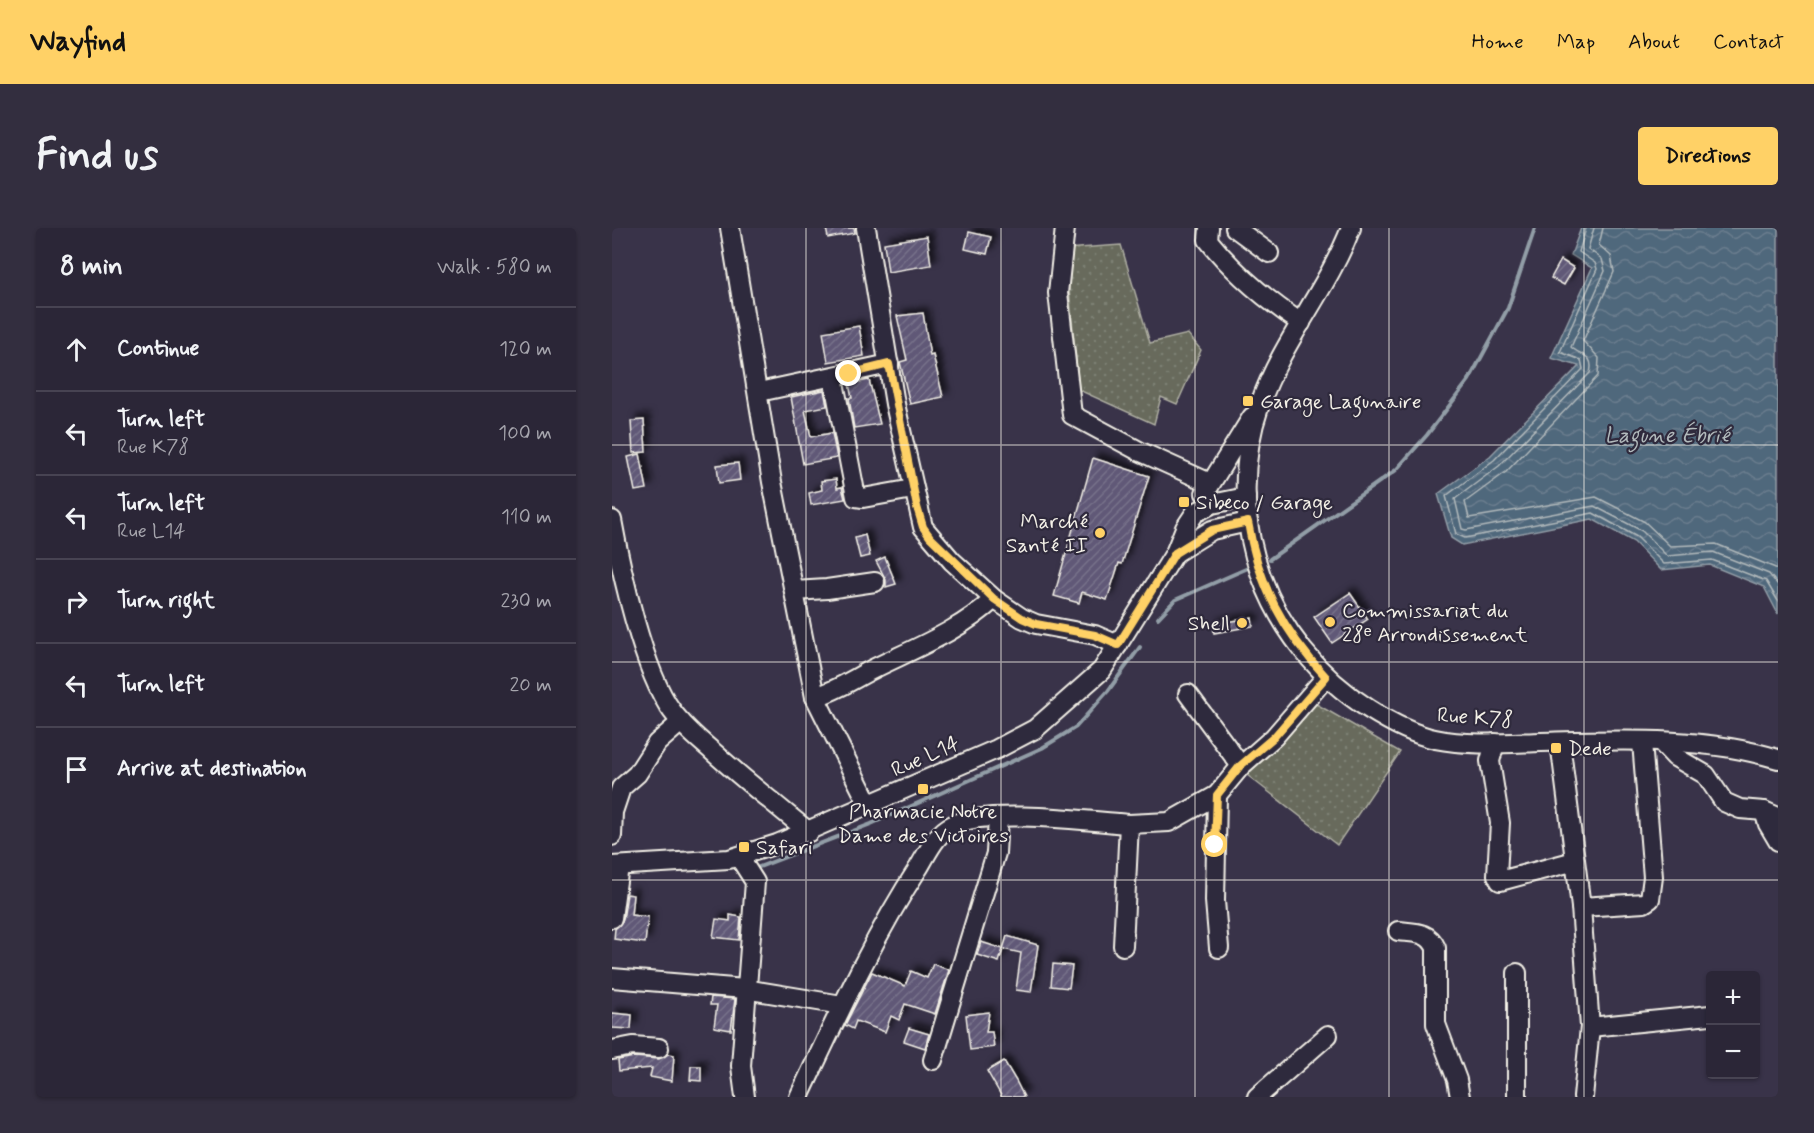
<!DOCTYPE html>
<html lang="en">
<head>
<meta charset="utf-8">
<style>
	:root { --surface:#2b2637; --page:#332e3f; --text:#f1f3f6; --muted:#a6a5ad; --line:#474352; --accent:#ffd166 }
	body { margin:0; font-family:Mynerve,sans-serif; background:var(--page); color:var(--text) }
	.controls { position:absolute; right:18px; bottom:18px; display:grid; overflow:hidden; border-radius:6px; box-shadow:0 2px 4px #0004 }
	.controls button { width:54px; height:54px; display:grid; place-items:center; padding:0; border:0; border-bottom:2px solid var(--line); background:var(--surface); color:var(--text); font:30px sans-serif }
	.stop { position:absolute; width:18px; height:18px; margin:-14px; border:4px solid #ffd166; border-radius:50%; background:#fff }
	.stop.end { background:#ffd166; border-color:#fff; box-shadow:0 2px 6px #0008 }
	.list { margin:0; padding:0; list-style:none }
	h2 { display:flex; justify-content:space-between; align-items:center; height:78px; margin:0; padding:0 24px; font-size:26px }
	h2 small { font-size:20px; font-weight:400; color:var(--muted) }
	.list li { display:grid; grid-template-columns:39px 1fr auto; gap:18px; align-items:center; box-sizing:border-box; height:84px; padding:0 24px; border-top:2px solid var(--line) }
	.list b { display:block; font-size:22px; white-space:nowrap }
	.list p { margin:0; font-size:20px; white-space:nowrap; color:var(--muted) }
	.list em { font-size:20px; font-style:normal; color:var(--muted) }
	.icon { flex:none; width:33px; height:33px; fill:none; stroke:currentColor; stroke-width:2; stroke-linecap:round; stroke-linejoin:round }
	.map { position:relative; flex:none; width:1166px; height:869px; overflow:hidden; border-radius:6px }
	header { display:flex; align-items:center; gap:36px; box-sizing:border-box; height:84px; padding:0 30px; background:var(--accent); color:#111 }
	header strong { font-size:28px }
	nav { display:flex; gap:33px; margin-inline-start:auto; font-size:21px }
	.intro { display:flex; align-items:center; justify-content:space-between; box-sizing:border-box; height:144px; padding:0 36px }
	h1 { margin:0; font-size:42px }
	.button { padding:15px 27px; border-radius:6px; background:var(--accent); color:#111; font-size:21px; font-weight:700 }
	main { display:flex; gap:36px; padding:0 36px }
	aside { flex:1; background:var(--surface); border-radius:6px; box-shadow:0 2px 4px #0004 }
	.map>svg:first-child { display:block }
</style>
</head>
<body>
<header>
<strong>Wayfind</strong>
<nav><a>Home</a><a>Map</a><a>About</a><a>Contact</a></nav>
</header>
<div class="intro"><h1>Find us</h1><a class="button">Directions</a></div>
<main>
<aside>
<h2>8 min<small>Walk · 580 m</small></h2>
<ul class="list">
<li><svg class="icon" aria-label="ahead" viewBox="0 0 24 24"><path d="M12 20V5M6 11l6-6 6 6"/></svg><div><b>Continue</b></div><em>120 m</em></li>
<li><svg class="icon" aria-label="left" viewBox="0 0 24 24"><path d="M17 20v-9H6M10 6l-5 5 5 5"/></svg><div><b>Turn left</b><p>Rue K78</p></div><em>100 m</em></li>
<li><svg class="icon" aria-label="left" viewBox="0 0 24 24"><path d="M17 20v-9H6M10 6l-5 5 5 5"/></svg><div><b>Turn left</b><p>Rue L14</p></div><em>110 m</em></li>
<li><svg class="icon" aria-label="right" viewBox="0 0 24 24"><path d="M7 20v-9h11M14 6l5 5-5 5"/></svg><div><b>Turn right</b></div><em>230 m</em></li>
<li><svg class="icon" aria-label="left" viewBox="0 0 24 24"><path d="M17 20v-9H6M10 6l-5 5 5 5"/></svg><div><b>Turn left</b></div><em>20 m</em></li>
<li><svg class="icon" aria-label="arrive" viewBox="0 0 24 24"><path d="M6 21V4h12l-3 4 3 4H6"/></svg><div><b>Arrive at destination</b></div></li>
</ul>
</aside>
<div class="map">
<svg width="1166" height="869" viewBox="0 0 1166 869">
	<defs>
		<pattern id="grass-dots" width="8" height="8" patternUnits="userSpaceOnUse" patternTransform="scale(1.5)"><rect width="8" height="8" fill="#676a5c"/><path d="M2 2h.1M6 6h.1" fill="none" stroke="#7d8073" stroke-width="1.8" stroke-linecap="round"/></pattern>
		<pattern id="water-waves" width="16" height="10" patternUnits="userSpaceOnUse" patternTransform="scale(1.5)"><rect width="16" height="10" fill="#50677b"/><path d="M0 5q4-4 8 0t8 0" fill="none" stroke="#6a7d8e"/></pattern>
		<pattern id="building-hatch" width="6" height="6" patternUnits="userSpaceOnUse" patternTransform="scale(1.5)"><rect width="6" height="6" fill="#605977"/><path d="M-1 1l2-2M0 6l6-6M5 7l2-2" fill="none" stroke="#77718a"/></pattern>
		<filter id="shadow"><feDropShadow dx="5.5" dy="-5.5" stdDeviation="3" flood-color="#0009"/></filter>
	</defs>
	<rect width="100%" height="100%" fill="#393349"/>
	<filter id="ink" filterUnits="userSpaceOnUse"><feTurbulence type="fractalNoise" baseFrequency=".0167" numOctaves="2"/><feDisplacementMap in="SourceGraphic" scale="12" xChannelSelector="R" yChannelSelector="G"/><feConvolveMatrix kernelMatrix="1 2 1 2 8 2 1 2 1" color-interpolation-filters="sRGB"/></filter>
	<g filter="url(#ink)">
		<g fill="url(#grass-dots)" stroke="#aeaea2" stroke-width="1.5">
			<polygon points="509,17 538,115 576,106 589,122 565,176 549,169 542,196 467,162 453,21"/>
			<polygon points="699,473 788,524 725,617 635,547"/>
		</g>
		<polygon fill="url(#water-waves)" stroke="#929ea7" stroke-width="1.5" points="969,0 1166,0 1166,386 1152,359 1098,337 1049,342 1022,314 980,291 850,317 839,310 826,266 878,228 967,138 939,130 980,40 959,27"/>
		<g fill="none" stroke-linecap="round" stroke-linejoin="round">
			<g stroke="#b2babc" stroke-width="1.5">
				<polyline points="974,0 967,24 983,35 985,41 948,124 969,132 971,141 882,232 834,268 844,306 853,310 981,285 1025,309 1052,336 1100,332 1154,353 1166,373"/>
				<path d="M982 0 976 21 990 31 993 43 959 119C968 128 983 126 978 145L887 238 843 271 850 301 854 302 982 278 1030 303 1055 328 1101 324 1157 346 1166 357"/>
				<polyline points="991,0 987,17 999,28 1002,44 971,113 987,130 986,148 894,244 853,274 857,290 984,269 1033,294 1058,318 1104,316 1166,341"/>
			</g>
			<g stroke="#929ea7" stroke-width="4">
				<polyline points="658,331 784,242 815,207 857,152 896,80 923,0"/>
				<polyline points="546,390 563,372 636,340"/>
				<polyline points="142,641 259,596 430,520 464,499 496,463 528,419"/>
			</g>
		</g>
		<g fill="url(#building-hatch)" stroke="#f4f1e8" stroke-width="1.5" filter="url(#shadow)">
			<polygon points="214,0 242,0 243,5 216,10"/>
			<polygon points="357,4 379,9 375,26 353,21"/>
			<polygon points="315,8 319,37 276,44 272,15"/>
			<polygon points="949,32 962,40 952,57 939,50"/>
			<polygon points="311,85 318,128 321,127 331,169 298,176 288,134 295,132 285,88"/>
			<polygon points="247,98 252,128 216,134 211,104"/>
			<polygon points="257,152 268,196 242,200 237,170 240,170 237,156"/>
			<polygon points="212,162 215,178 193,182 199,209 220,205 225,230 191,236 179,169"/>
			<polygon points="32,192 34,224 21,225 19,193"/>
			<polygon points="28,226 35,261 23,263 16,229"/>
			<polygon points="481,230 537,248 510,336 507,335 495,372 470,364 467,375 442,368"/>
			<polygon points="126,235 128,252 107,255 105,237"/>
			<polygon points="224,251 225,260 230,259 233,271 199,277 197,265 210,262 209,253"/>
			<polygon points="253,307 258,328 248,330 243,310"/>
			<polygon points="273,329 284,356 274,359 274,352 264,333"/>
			<polygon points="738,365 756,391 720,415 702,389"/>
			<polygon points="640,390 641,398 602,405 601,396"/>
			<polygon points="15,666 21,667 19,687 36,689 33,715 2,711 3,701 11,692"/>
			<polygon points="118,687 129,689 127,712 101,709 104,691 118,693"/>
			<polygon points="395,708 426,717 419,764 404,762 409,725 391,721"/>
			<polygon points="369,714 391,721 387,734 365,727"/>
			<polygon points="321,736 337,742 323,786 293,776 287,792 279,788 273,804 244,793 241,801 233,797 260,744 293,758 299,743 315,750"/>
			<polygon points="441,736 460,738 457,760 439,758"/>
			<polygon points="99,769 123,771 119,802 102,799 105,777 98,777"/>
			<polygon points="377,784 374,804 380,804 382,819 358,822 354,787"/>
			<polygon points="0,785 20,787 19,801 0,800"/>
			<polygon points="297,800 317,806 313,820 292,813"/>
			<polygon points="56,826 62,827 60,853 38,849 40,840 7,843 6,832 22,829 47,831"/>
			<polygon points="392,833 404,853 412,869 390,869 375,843"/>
			<polygon points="79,838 89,838 89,853 78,852"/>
		</g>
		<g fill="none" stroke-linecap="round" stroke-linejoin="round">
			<defs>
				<g id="minor">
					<polyline points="118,0 160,254 203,469 257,577"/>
					<polyline points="254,0 283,176 311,299 340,333 382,371 410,390 424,396 483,407 506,417"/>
					<polyline points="453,0 446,65 460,187 527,223 598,255"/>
					<path d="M597 0 596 12C623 46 653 71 689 95"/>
					<polyline points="623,0 657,25"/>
					<path d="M739 0C715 62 670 113 648 176 608 291 654 416 757 481 776 493 799 506 823 511 857 518 895 515 929 514 1007 512 1091 508 1166 531"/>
					<polyline points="221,149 244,269 251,270 301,261"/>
					<polyline points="147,164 277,136"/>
					<polyline points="593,265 640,189"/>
					<path d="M0 292C9 342 31 444 60 483 71 498 85 510 99 522 131 551 164 577 197 604"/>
					<polyline points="563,325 600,302 636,294"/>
					<polyline points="182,363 215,361 263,354"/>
					<polyline points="576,466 629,538"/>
					<path d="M203 469C227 462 244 449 265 439 306 419 349 402 382 371"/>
					<polyline points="948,514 969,679 978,799 971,869"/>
					<polyline points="1049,514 1063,529 1094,547 1112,574 1128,581 1152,583 1166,589"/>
					<polyline points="883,515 878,533 888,595 885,647 888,653 963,633"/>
					<polyline points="605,567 603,673 607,720"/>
					<polyline points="1152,583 1156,596 1166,613"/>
					<polyline points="0,608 1,584 9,560 25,546 45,515 69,494"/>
					<polyline points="127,629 143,654 129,838 133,869"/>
					<polyline points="0,638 117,631 165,616 385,521 423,501 490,442 563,325 573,300 583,285 600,276 634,269"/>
					<polyline points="969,679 1032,675 1038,671 1041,649 1030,514"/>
					<polyline points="0,690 7,638"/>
					<path d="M786 703C802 705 817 703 824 720V796L845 852 848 869"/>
					<polyline points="511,718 517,596 557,594 605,567 629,538 662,509 714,449"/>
					<polyline points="0,750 133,761 230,777"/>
					<polyline points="978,799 1098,787"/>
					<polyline points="0,822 21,818 47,820"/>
					<polyline points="321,832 384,625 386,590"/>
					<path d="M187 869C224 791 260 711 307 639 316 624 324 605 341 597 372 580 478 593 517 596"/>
					<polyline points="645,869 716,807"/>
					<polyline points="905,869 905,745"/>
				</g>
			</defs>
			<use href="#minor" stroke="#f4f1e8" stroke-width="22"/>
			<use href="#minor" stroke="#2f2a3d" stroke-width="18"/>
		</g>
	</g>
	<g fill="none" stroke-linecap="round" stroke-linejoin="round" filter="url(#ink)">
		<path stroke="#ffd166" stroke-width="8" d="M237 146 277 136 305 279 311 299 318 309 382 371 410 390 424 396 483 407 506 417 563 325 600 302 636 294C646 356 671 403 714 449L662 509 628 538 605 567 603 617"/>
	</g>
	<path fill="none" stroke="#f4f1e8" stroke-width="1.5" stroke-opacity="0.55" d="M194 0V869M389 0V869M583 0V869M777 0V869M972 0V869M0 217H1166M0 434H1166M0 652H1166"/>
	<g fill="#ffd166" stroke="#2f2a3d" stroke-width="2">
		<rect x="630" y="167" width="12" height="12" rx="3"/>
		<rect x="566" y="268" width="12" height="12" rx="3"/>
		<circle cx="488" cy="305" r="6"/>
		<circle cx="718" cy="394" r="6"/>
		<circle cx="630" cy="395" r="6"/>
		<rect x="938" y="514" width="12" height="12" rx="3"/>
		<rect x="305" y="555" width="12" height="12" rx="3"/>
		<rect x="126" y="613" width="12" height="12" rx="3"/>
	</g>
	<g text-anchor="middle" stroke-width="4.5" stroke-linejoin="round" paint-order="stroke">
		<g font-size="21" fill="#f4f1e8" stroke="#2f2a3d" text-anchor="start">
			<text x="648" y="180">Garage Lagunaire</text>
			<text x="584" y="281">Sibeco / Garage</text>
			<text x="476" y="300" text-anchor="end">Marché<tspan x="476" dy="24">Santé II</tspan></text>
			<text x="730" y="389">Commissariat du<tspan x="730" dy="24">28ᵉ Arrondissement</tspan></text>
			<text x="618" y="402" text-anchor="end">Shell</text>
			<text x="956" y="527">Dede</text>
			<text x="311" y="590" text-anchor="middle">Pharmacie Notre<tspan x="311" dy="24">Dame des Victoires</tspan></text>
			<text x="144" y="626">Safari</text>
		</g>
		<g font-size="21" fill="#f4f1e8" stroke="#2f2a3d">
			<text transform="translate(863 489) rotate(4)" y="7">Rue K78</text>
			<text transform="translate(313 528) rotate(-24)" y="7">Rue L14</text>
		</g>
		<g font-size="22" font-style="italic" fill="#b2babc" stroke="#2f2a3d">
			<text x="1055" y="214">Lagune Ébrié</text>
		</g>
	</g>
</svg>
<div class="controls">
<button>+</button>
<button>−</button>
</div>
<div class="stop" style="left:603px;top:617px"></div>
<div class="stop end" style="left:237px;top:146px"></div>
</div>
</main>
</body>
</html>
